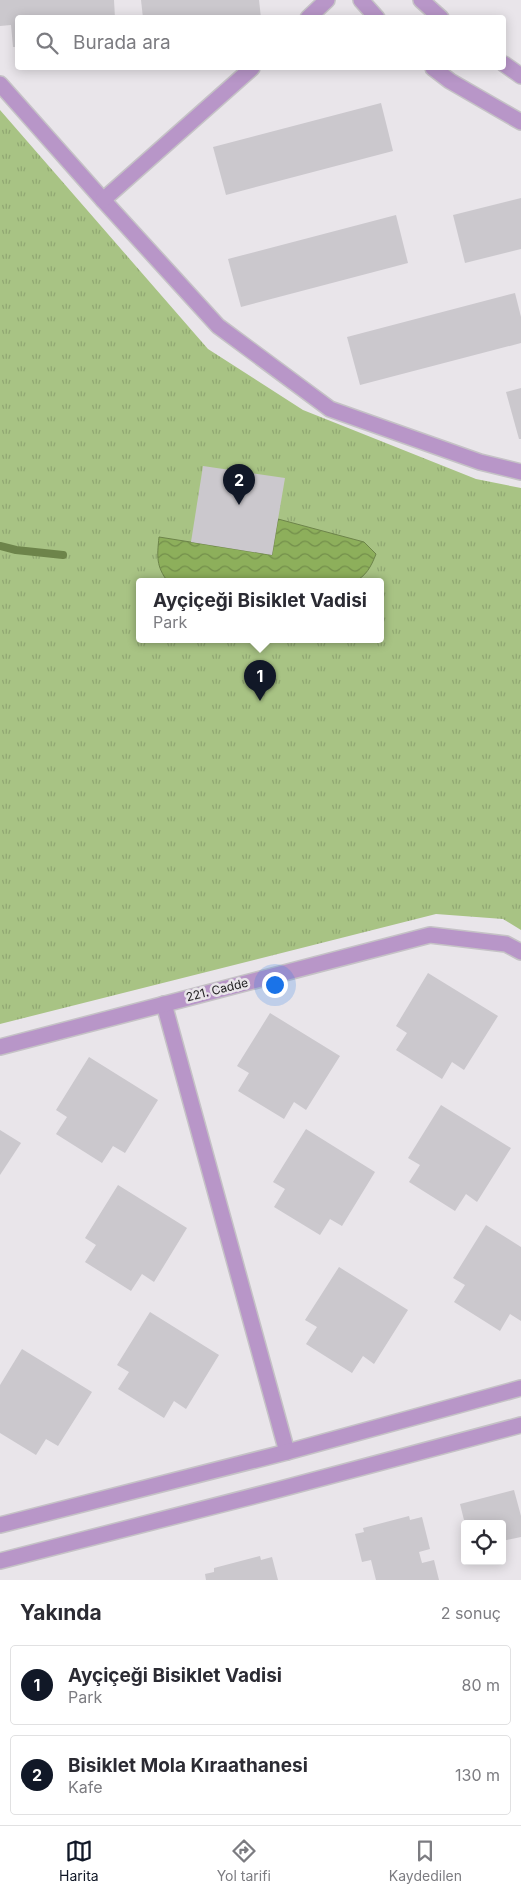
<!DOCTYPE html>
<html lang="tr">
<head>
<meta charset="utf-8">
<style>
	:root { --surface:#fff; --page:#f7f7f7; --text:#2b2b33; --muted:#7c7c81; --line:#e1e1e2; --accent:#111827 }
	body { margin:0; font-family:Inter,sans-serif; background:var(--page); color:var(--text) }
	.controls { position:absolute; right:15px; bottom:15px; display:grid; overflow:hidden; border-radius:5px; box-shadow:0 2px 12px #0003 }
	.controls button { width:45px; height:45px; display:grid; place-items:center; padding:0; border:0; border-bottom:1px solid var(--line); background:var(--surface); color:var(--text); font:25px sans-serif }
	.you { position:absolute; left:274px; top:984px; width:18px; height:18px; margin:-12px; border:4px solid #fff; border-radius:50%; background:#1a73e8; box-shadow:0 0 0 8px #1a73e833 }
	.badge { display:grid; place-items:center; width:32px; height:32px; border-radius:50%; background:var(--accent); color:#fff; font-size:16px; font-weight:700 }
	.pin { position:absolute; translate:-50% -41px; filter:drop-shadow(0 1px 2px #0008) }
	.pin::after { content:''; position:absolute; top:26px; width:18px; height:15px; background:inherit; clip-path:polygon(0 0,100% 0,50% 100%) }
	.popup { position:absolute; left:136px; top:578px; width:248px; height:65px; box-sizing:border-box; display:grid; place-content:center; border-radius:5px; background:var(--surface); filter:drop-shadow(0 1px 4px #0005); font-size:16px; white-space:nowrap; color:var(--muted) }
	.popup b { font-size:19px; color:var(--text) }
	.popup::after { content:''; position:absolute; left:50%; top:100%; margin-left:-10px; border:10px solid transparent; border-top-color:var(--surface) }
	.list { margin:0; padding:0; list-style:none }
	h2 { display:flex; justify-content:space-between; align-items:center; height:65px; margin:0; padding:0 20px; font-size:21px }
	h2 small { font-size:16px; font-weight:400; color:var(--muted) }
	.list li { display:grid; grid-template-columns:32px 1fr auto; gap:15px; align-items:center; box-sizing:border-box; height:80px; margin:0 10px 10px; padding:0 10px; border:1px solid var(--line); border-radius:5px }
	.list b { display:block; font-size:19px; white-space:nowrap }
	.list p { margin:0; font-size:16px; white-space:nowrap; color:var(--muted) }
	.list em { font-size:16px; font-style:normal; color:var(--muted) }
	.icon { flex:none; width:28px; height:28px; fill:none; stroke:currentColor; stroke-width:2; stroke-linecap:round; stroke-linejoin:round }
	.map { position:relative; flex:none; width:521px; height:1580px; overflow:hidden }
	.search { position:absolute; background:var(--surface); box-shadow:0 2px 12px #0003; left:15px; right:15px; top:15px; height:55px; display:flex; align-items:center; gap:12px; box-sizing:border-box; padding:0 18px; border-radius:5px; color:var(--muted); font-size:19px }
	.sheet { height:245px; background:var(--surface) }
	nav { display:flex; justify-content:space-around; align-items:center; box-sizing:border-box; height:70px; border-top:1px solid var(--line); background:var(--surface); font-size:14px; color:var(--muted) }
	nav a { display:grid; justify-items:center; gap:2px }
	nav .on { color:var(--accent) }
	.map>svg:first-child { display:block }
</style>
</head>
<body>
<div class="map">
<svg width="521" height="1580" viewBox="0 0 521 1580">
	<defs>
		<pattern id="park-tufts" width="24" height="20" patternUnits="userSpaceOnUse" patternTransform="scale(1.25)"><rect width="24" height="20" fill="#a8c384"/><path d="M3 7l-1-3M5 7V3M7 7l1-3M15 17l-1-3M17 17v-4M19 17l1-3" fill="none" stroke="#90a772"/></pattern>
		<pattern id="water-waves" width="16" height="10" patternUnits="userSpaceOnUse" patternTransform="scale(1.25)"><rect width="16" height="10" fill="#8daf5b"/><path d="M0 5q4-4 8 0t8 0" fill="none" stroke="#738e4b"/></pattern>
	</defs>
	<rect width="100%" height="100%" fill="#e9e5ea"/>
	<path fill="url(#park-tufts)" fill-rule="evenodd" d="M0 110 208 349 303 410 476 479 521 488V930L503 919 436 914 0 1024ZM140 582H380V640H140Z"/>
	<path fill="url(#water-waves)" stroke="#6d844a" d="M278 519 364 542 376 554C371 567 366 576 354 582H168C156 566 157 557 159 537L272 555Z"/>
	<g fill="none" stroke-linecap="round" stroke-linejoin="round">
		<polyline stroke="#6d844a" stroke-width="8" points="0,546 16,550 63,555"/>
	</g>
	<g fill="#cbc8cd">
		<polygon points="0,0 114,0 115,18 18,18 18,47 13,47 11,25 0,26"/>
		<polygon points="141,0 259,0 261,18 143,18"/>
		<polygon points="381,103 393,151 226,195 213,147"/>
		<polygon points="521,198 521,249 465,263 453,215"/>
		<polygon points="396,215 408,263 241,307 228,259"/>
		<polygon points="515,293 521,317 521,343 360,385 347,337"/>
		<polygon points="521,388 521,439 519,439 506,392"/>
		<polygon points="203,466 285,478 272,555 191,542"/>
		<polygon points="428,973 498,1016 464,1070 452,1062 442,1079 396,1050 407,1033 396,1026"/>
		<polygon points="270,1013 340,1056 306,1110 294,1102 284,1119 238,1091 249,1073 237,1066"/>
		<polygon points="89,1057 158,1100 125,1153 113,1146 102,1163 56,1134 67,1117 56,1110"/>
		<polygon points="441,1105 511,1148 477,1202 466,1194 455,1211 409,1182 420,1165 408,1158"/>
		<polygon points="306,1129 375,1172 342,1226 330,1219 320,1235 274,1207 285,1189 273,1182"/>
		<polygon points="0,1130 21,1143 0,1175"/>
		<polygon points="118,1185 187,1228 154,1282 142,1274 131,1291 85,1262 96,1245 85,1238"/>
		<polygon points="486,1225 521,1247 521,1321 510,1314 500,1331 454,1302 465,1285 453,1278"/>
		<polygon points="339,1267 408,1310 374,1364 363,1356 352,1373 306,1344 317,1327 305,1320"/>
		<polygon points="150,1312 219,1355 186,1409 174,1401 164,1418 118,1389 129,1372 117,1365"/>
		<polygon points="22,1349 92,1392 58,1446 46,1439 36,1455 0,1433 0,1385"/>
		<polygon points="514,1490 521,1516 521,1537 502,1541 502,1524 465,1524 460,1504"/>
		<polygon points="409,1516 410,1520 422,1517 430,1549 419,1552 422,1563 434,1560 439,1580 376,1580 371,1560 362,1562 355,1534 364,1532 363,1528"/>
		<polygon points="260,1556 261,1560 272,1557 278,1580 206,1580 205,1574 214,1572 214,1568"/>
	</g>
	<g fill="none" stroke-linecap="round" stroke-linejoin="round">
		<defs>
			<g id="minor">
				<polyline points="361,0 377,18"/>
				<polyline points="421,0 441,18"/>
				<polyline points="308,18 327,0"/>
				<polyline points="504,64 521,76"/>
				<polyline points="433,68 450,81 521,122"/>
				<polyline points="0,84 103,200 218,326 330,409 480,462 521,472"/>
				<polyline points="103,200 252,68"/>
				<polyline points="164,1004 287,1452"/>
				<polyline points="0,1047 430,935 506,944 521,952"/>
				<polyline points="0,1525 287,1452 521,1388"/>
				<polyline points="0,1561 277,1490 521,1425"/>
			</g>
		</defs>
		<use href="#minor" stroke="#c5c2c6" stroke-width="18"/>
		<use href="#minor" stroke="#b896c8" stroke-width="15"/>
	</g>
	<g text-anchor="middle" stroke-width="5" stroke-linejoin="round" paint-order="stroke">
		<g font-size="12" fill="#212022" stroke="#e9e5ea">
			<text transform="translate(217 990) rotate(-14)" y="4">221. Cadde</text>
		</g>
	</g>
</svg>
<div class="controls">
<button><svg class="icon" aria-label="locate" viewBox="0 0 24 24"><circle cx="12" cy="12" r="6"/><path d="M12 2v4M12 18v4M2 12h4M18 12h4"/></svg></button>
</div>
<div class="you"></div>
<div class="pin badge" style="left:260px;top:701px">1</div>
<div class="popup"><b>Ayçiçeği Bisiklet Vadisi</b>Park</div>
<div class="pin badge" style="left:239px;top:505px">2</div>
<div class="search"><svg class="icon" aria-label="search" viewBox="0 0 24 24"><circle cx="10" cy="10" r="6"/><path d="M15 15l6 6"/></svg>Burada ara</div>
</div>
<section class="sheet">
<h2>Yakında<small>2 sonuç</small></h2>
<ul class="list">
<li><span class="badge">1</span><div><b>Ayçiçeği Bisiklet Vadisi</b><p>Park</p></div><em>80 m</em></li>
<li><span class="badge">2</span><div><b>Bisiklet Mola Kıraathanesi</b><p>Kafe</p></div><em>130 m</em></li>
</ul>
</section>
<nav>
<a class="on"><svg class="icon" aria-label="map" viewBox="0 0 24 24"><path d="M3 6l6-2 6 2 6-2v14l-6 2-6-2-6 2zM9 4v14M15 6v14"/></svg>Harita</a>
<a><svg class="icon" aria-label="directions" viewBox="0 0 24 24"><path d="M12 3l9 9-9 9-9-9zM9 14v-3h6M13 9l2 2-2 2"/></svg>Yol tarifi</a>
<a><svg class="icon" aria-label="saved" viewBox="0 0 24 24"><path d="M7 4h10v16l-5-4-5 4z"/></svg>Kaydedilen</a>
</nav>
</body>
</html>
